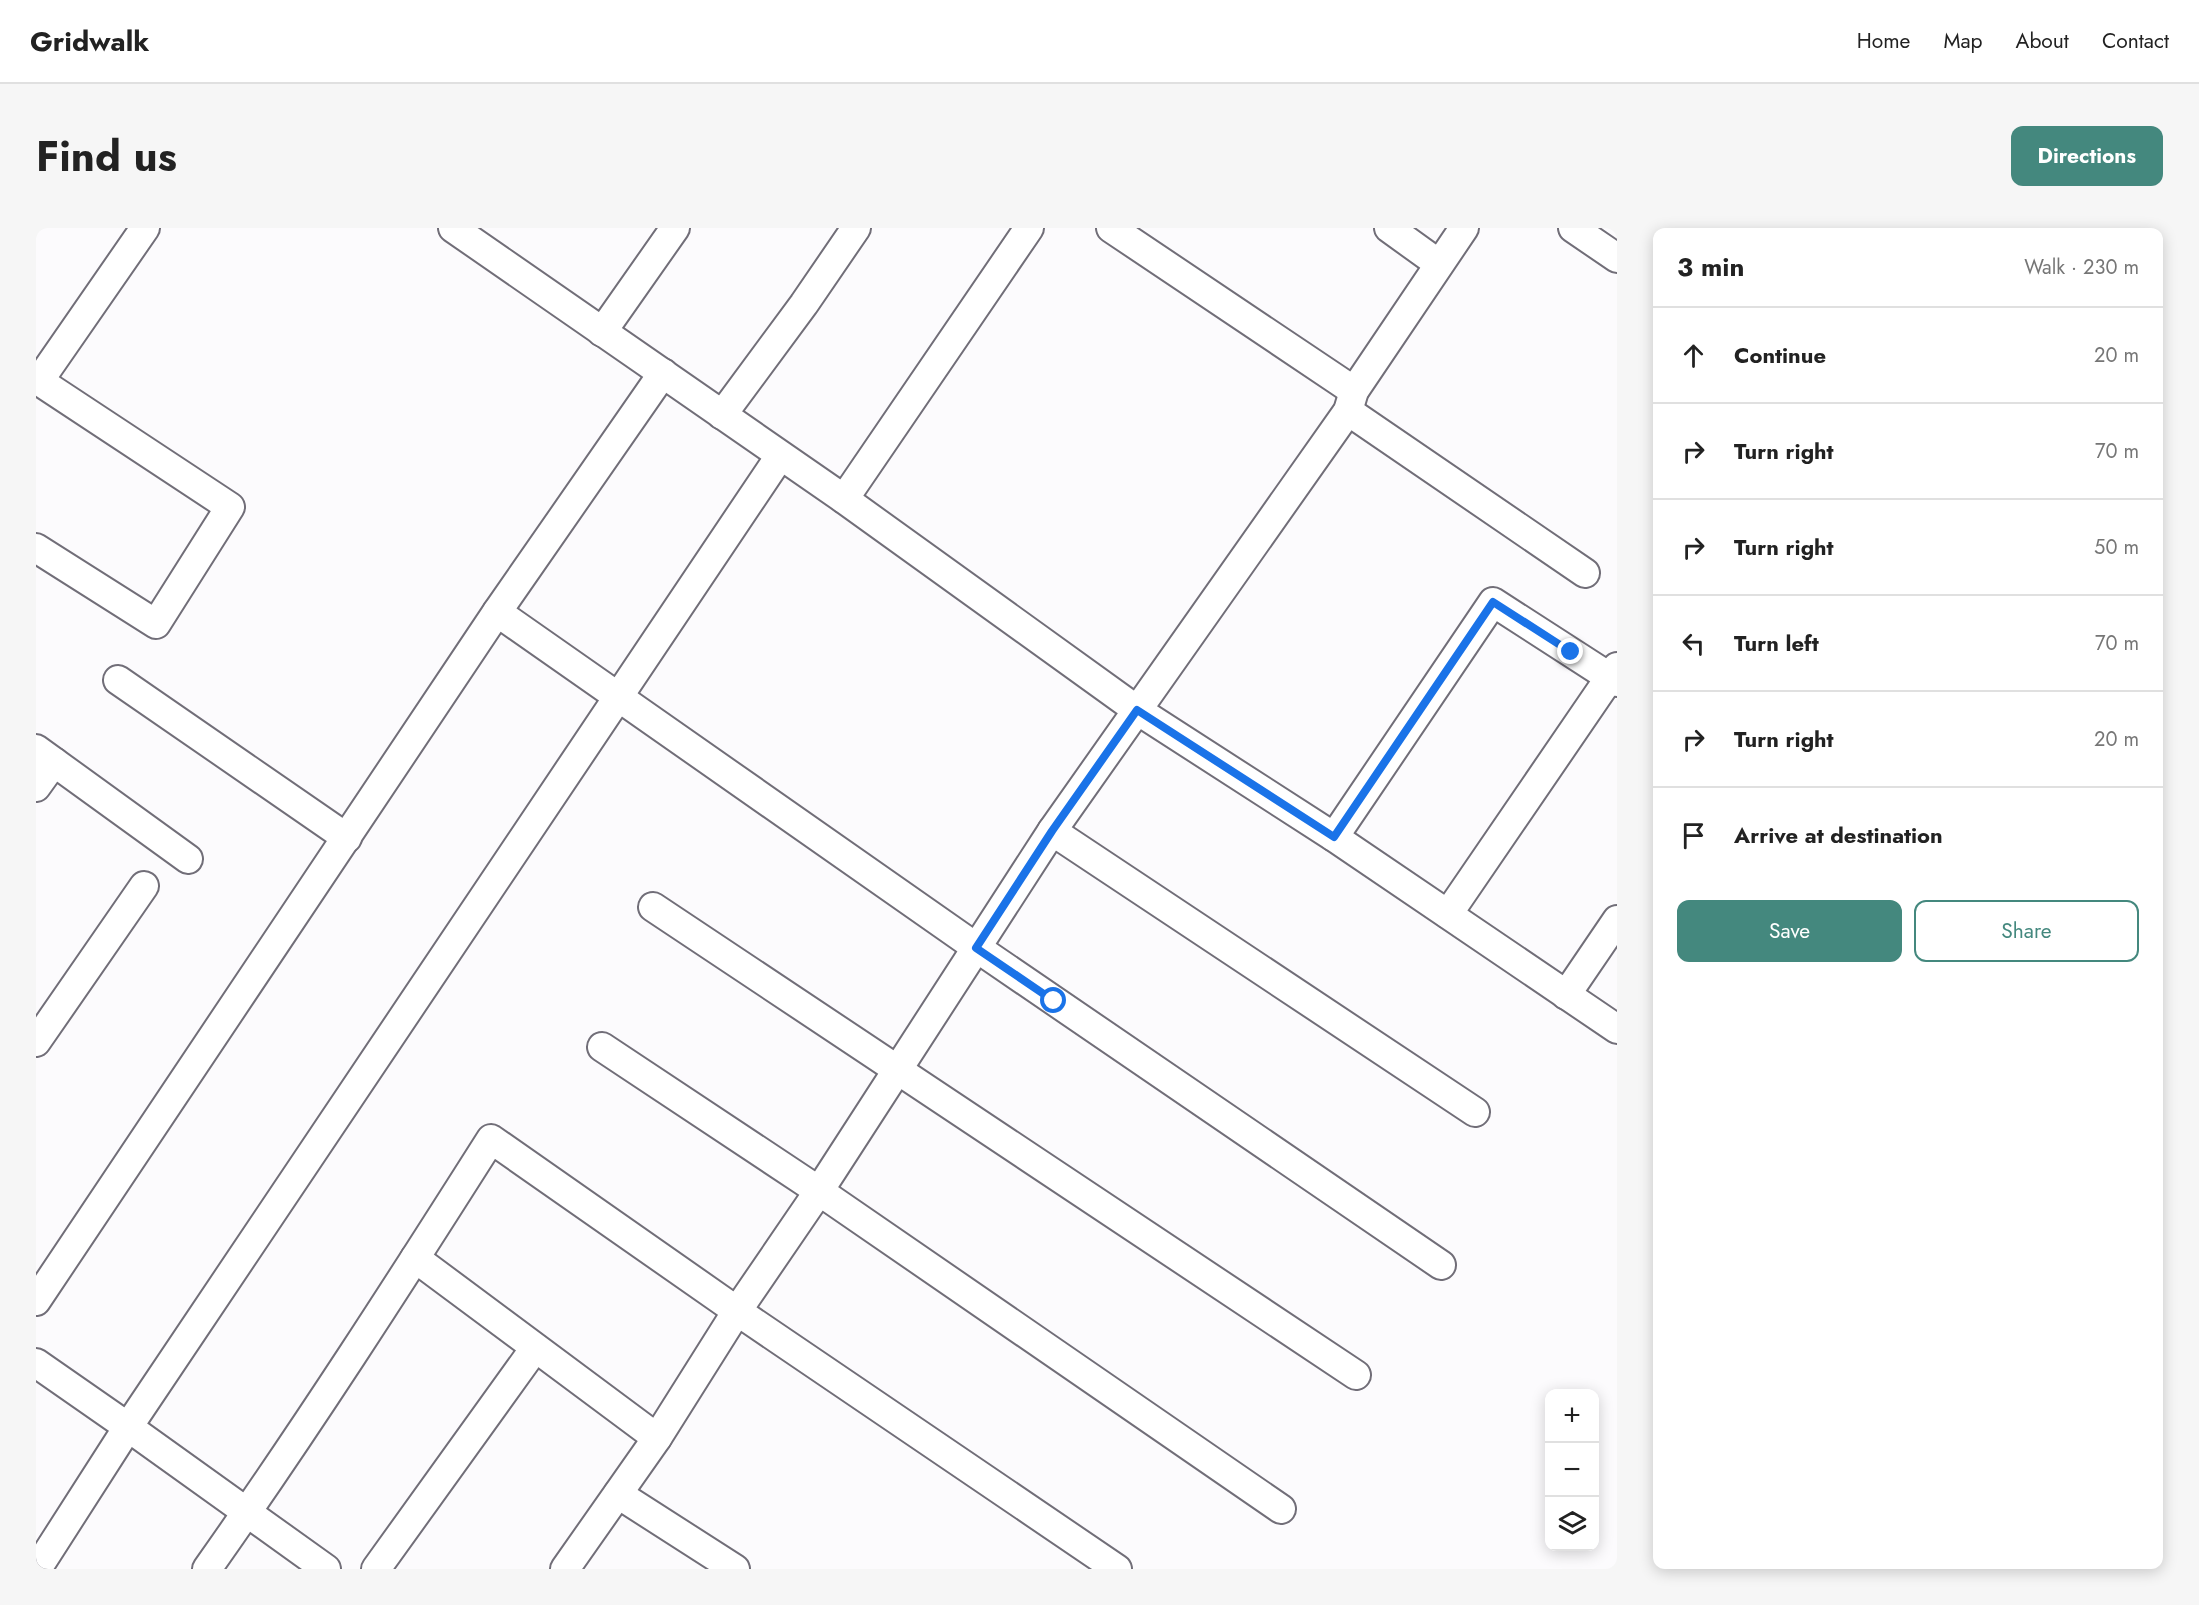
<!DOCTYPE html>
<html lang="en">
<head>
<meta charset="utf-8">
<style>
	:root { --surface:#fff; --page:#f6f6f6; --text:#222; --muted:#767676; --line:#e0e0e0; --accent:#44887e }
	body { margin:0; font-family:Jost,sans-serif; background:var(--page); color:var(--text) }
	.controls { position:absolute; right:18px; bottom:18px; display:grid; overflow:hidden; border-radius:12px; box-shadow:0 3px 15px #0003 }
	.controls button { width:54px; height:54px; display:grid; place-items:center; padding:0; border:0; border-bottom:2px solid var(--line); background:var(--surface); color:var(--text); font:30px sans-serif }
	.stop { position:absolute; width:18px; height:18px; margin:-14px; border:4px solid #1a73e8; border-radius:50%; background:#fff }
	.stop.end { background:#1a73e8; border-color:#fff; box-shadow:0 2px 6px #0008 }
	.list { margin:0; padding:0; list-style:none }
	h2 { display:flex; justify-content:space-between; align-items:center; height:78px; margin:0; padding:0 24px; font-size:26px }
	h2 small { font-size:20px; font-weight:400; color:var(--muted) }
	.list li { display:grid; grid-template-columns:39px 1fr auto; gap:18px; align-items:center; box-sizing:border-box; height:96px; padding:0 24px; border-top:2px solid var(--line) }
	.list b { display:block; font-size:22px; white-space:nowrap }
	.list em { font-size:20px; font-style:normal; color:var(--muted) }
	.actions { display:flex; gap:12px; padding:18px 24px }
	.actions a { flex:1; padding:14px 0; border:2px solid var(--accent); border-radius:12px; text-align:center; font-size:21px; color:var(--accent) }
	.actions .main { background:var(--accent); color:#fff }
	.icon { flex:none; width:33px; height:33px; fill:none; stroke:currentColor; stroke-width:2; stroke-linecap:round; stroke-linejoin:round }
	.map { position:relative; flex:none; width:1581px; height:1341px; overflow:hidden; border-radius:12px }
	header { display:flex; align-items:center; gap:36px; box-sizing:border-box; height:84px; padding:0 30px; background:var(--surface); border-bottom:2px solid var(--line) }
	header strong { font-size:28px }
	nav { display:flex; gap:33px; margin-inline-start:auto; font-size:21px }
	.intro { display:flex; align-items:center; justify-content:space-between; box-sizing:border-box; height:144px; padding:0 36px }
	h1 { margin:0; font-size:42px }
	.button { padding:15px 27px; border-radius:12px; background:var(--accent); color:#fff; font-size:21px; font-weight:700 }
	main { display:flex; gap:36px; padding:0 36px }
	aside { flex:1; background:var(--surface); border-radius:12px; box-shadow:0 3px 15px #0003 }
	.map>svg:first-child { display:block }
</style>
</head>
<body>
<header>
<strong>Gridwalk</strong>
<nav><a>Home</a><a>Map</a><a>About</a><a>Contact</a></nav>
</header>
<div class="intro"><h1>Find us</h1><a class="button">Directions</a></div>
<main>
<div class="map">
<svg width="1581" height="1341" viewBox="0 0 1581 1341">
	<rect width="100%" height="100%" fill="#fcfbfd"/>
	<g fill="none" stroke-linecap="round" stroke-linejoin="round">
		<defs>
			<g id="minor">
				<polyline points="417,0 808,271 1101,482 1298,609 1581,801"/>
				<polyline points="1075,0 1318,163"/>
				<polyline points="1353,0 1403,36"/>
				<polyline points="1537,0 1581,30"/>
				<polyline points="566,104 639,0"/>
				<polyline points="0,151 194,279 120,396 0,320"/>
				<polyline points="3,153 109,0"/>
				<polyline points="1312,183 1549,345"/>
				<polyline points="686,187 768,76 820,0"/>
				<polyline points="808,271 993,0"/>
				<polyline points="461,384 941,720 1405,1037"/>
				<polyline points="82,452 311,610"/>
				<polyline points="0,521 152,631"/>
				<polyline points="0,559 18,534"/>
				<polyline points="1016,603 1439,884"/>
				<polyline points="1298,609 1457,374 1581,454"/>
				<polyline points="617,679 1320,1147"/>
				<polyline points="1412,686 1581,439"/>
				<polyline points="1530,767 1581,692"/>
				<polyline points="0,814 108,658"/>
				<polyline points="566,819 783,963 1245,1281"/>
				<polyline points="379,1030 621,1210"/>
				<polyline points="0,1073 461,384 627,145"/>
				<polyline points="0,1135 92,1199 290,1341"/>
				<polyline points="582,1266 699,1341"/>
				<polyline points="1,1341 92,1199 744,228"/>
				<path d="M171 1341C270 1201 363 1056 455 911L701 1083 1081 1341"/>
				<polyline points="340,1341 499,1120"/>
				<polyline points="529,1341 621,1210 701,1083 783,963 1016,603 1312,183 1318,163 1428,0"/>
			</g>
		</defs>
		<use href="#minor" stroke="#716e78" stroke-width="32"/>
		<use href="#minor" stroke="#fff" stroke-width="28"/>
	</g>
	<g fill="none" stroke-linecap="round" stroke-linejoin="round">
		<polyline stroke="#1a73e8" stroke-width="8" points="1018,773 940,720 1016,603 1101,482 1298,609 1457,374 1535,424"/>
	</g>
</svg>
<div class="controls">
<button>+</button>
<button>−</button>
<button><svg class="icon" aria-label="layers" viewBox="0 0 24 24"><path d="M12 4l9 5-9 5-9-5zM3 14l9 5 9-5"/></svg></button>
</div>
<div class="stop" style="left:1018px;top:773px"></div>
<div class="stop end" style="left:1535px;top:424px"></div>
</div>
<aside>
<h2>3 min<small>Walk · 230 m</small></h2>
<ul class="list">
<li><svg class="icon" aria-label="ahead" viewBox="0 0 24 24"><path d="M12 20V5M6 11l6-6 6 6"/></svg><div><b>Continue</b></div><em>20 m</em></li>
<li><svg class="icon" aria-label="right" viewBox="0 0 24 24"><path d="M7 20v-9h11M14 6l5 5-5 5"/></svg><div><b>Turn right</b></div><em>70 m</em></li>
<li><svg class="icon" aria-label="right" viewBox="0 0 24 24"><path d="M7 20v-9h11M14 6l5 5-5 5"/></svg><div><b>Turn right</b></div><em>50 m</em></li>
<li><svg class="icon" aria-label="left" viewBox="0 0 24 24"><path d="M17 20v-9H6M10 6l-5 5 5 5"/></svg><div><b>Turn left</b></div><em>70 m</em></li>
<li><svg class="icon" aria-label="right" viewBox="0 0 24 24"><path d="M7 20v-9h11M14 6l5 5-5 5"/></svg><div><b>Turn right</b></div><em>20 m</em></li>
<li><svg class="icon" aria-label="arrive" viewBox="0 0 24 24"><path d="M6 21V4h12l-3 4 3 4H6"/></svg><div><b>Arrive at destination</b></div></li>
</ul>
<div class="actions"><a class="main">Save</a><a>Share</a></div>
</aside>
</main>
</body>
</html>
